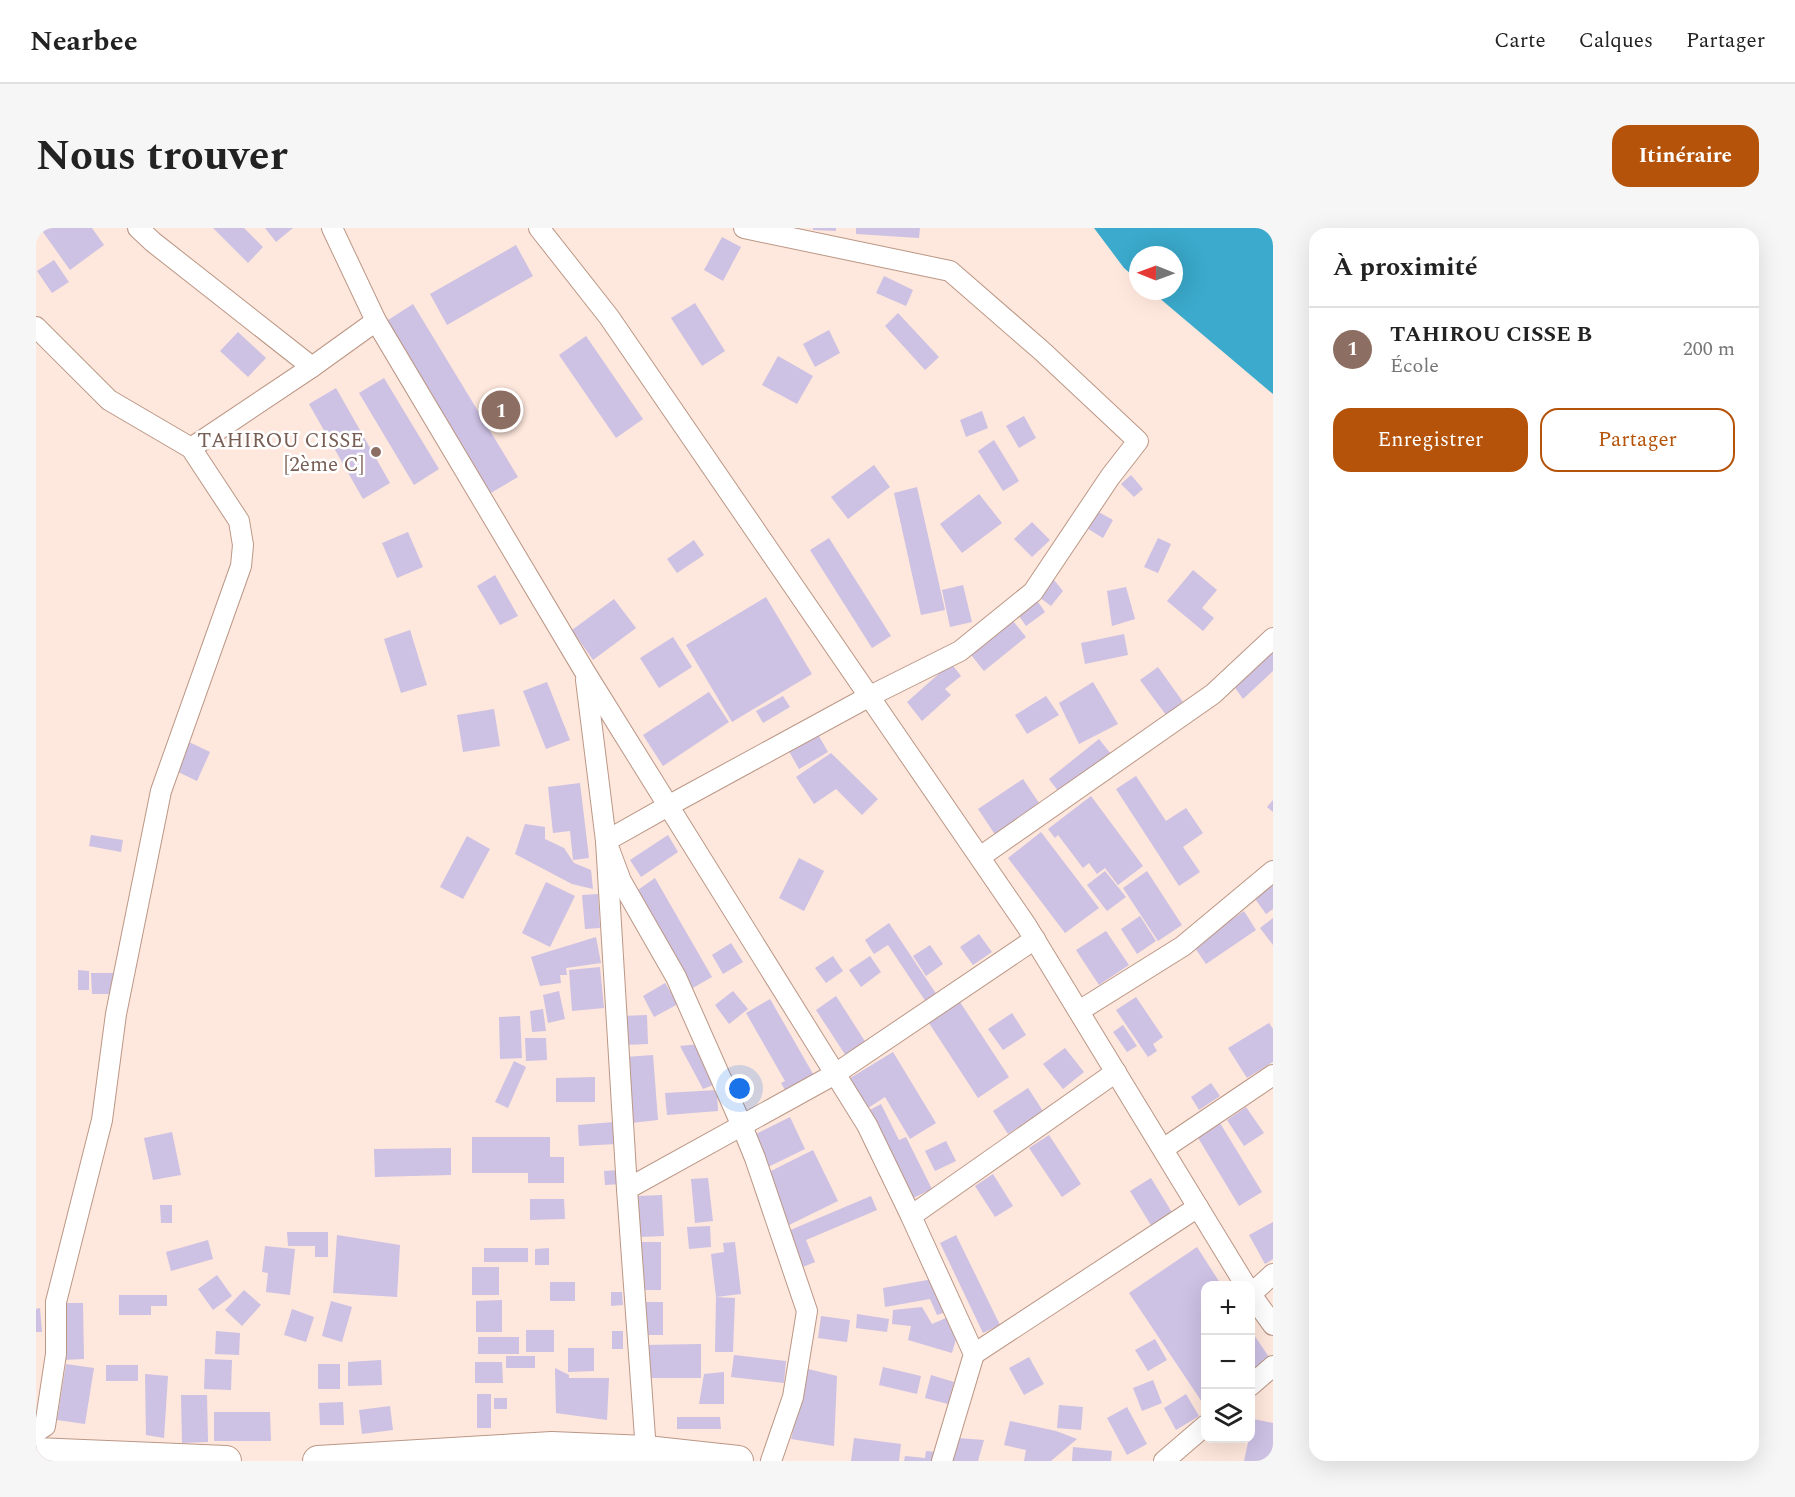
<!DOCTYPE html>
<html lang="fr">
<head>
<meta charset="utf-8">
<style>
	:root { --surface:#fff; --page:#f6f6f6; --text:#222; --muted:#767676; --line:#e0e0e0; --accent:#b45309 }
	body { margin:0; font-family:Spectral,serif; background:var(--page); color:var(--text) }
	.controls { position:absolute; right:18px; bottom:18px; display:grid; overflow:hidden; border-radius:12px; box-shadow:0 6px 24px #0002 }
	.controls button { width:54px; height:54px; display:grid; place-items:center; padding:0; border:0; border-bottom:2px solid var(--line); background:var(--surface); color:var(--text); font:30px sans-serif }
	.compass { position:absolute; left:1093px; top:18px; width:54px; height:54px; border-radius:50%; background:var(--surface); box-shadow:0 6px 24px #0002; rotate:271deg }
	.you { position:absolute; left:704px; top:861px; width:21px; height:21px; margin:-15px; border:4px solid #fff; border-radius:50%; background:#1a73e8; box-shadow:0 0 0 9px #1a73e833 }
	.badge { display:grid; place-items:center; width:39px; height:39px; border-radius:50%; background:var(--accent); color:#fff; font-size:20px; font-weight:700 }
	.pin { position:absolute; translate:-50% -50%; border:3px solid #fff; box-shadow:0 2px 6px #0006 }
	.list { margin:0; padding:0; list-style:none }
	h2 { display:flex; justify-content:space-between; align-items:center; height:78px; margin:0; padding:0 24px; font-size:26px }
	h2 small { font-size:20px; font-weight:400; color:var(--muted) }
	.list li { display:grid; grid-template-columns:39px 1fr auto; gap:18px; align-items:center; box-sizing:border-box; height:84px; padding:0 24px; border-top:2px solid var(--line) }
	.list b { display:block; font-size:22px; white-space:nowrap }
	.list p { margin:0; font-size:20px; white-space:nowrap; color:var(--muted) }
	.list em { font-size:20px; font-style:normal; color:var(--muted) }
	.actions { display:flex; gap:12px; padding:18px 24px }
	.actions a { flex:1; padding:14px 0; border:2px solid var(--accent); border-radius:18px; text-align:center; font-size:21px; color:var(--accent) }
	.actions .main { background:var(--accent); color:#fff }
	.icon { flex:none; width:33px; height:33px; fill:none; stroke:currentColor; stroke-width:2; stroke-linecap:round; stroke-linejoin:round }
	.map { position:relative; flex:none; width:1237px; height:1233px; overflow:hidden; border-radius:18px }
	header { display:flex; align-items:center; gap:36px; box-sizing:border-box; height:84px; padding:0 30px; background:var(--surface); border-bottom:2px solid var(--line) }
	header strong { font-size:28px }
	nav { display:flex; gap:33px; margin-inline-start:auto; font-size:21px }
	.intro { display:flex; align-items:center; justify-content:space-between; box-sizing:border-box; height:144px; padding:0 36px }
	h1 { margin:0; font-size:42px }
	.button { padding:15px 27px; border-radius:18px; background:var(--accent); color:#fff; font-size:21px; font-weight:700 }
	main { display:flex; gap:36px; padding:0 36px }
	aside { flex:1; background:var(--surface); border-radius:18px; box-shadow:0 6px 24px #0002 }
	.map>svg:first-child { display:block }
</style>
</head>
<body>
<header>
<strong>Nearbee</strong>
<nav><a>Carte</a><a>Calques</a><a>Partager</a></nav>
</header>
<div class="intro"><h1>Nous trouver</h1><a class="button">Itinéraire</a></div>
<main>
<div class="map">
<svg width="1237" height="1233" viewBox="0 0 1237 1233">
	<rect width="100%" height="100%" fill="#fee7dc"/>
	<polygon fill="#3baacc" points="1058,0 1237,0 1237,166 1115,63 1138,63 1138,27 1102,27 1102,52 1088,40"/>
	<g fill="#cdc1e4">
		<polygon points="4,0 56,0 68,17 34,42"/>
		<polygon points="177,0 208,0 227,19 212,35"/>
		<polygon points="229,0 257,0 240,14"/>
		<polygon points="777,0 800,0 800,3 777,2"/>
		<polygon points="820,0 884,0 883,10 820,6"/>
		<polygon points="686,9 705,19 687,53 668,42"/>
		<polygon points="480,17 497,48 411,97 394,66"/>
		<polygon points="18,32 33,54 16,65 1,43"/>
		<polygon points="848,48 877,62 870,78 840,65"/>
		<polygon points="659,75 689,123 666,138 635,90"/>
		<polygon points="377,76 482,249 453,266 349,94"/>
		<polygon points="862,85 903,129 889,142 849,98"/>
		<polygon points="793,102 804,125 779,139 767,116"/>
		<polygon points="202,104 230,130 212,149 184,123"/>
		<polygon points="550,108 607,191 580,210 523,127"/>
		<polygon points="742,128 777,148 761,176 726,157"/>
		<polygon points="348,150 403,241 378,257 323,165"/>
		<polygon points="300,160 354,255 327,271 273,176"/>
		<polygon points="946,183 952,200 930,209 924,192"/>
		<polygon points="988,188 1000,210 983,220 970,198"/>
		<polygon points="958,212 983,253 967,263 942,223"/>
		<polygon points="838,237 854,259 812,291 795,269"/>
		<polygon points="1095,247 1107,261 1098,269 1085,256"/>
		<polygon points="881,259 909,382 885,387 858,265"/>
		<polygon points="943,266 966,295 926,325 904,296"/>
		<polygon points="1059,282 1077,292 1067,310 1049,299"/>
		<polygon points="996,294 1014,312 996,329 978,311"/>
		<polygon points="372,304 387,339 361,350 346,315"/>
		<polygon points="793,310 855,408 836,420 774,322"/>
		<polygon points="1122,310 1135,316 1122,345 1108,339"/>
		<polygon points="658,312 668,327 641,345 631,331"/>
		<polygon points="1157,342 1181,362 1166,380 1178,390 1167,403 1131,373"/>
		<polygon points="459,347 482,388 464,397 441,358"/>
		<polygon points="1014,347 1027,363 1015,378 999,366"/>
		<polygon points="927,357 936,394 914,399 906,362"/>
		<polygon points="1090,359 1099,391 1076,398 1071,363"/>
		<polygon points="730,369 776,446 696,494 650,417"/>
		<polygon points="578,371 600,400 557,432 536,402"/>
		<polygon points="1000,371 1009,384 990,398 981,385"/>
		<polygon points="973,388 990,409 948,443 931,422"/>
		<polygon points="374,402 391,457 365,465 348,411"/>
		<polygon points="1088,406 1092,427 1049,436 1045,415"/>
		<polygon points="637,409 656,439 623,460 604,430"/>
		<polygon points="1237,415 1237,443 1207,471 1195,454"/>
		<polygon points="915,435 925,448 909,461 915,467 886,493 871,474"/>
		<polygon points="1122,439 1147,474 1130,487 1104,452"/>
		<polygon points="511,454 534,512 510,521 487,463"/>
		<polygon points="1057,454 1082,496 1043,516 1023,475"/>
		<polygon points="673,464 693,494 627,538 607,507"/>
		<polygon points="747,468 754,479 727,495 720,483"/>
		<polygon points="1010,468 1023,487 991,506 979,487"/>
		<polygon points="458,481 464,518 427,524 421,487"/>
		<polygon points="780,503 792,524 763,541 751,520"/>
		<polygon points="1063,511 1075,526 1025,567 1013,551"/>
		<polygon points="153,514 174,524 161,553 140,543"/>
		<polygon points="795,525 842,571 826,587 800,561 778,576 760,549"/>
		<polygon points="1100,548 1130,593 1150,580 1167,605 1147,619 1164,644 1143,658 1080,561"/>
		<polygon points="987,551 1005,578 960,608 942,581"/>
		<polygon points="544,555 553,630 537,632 534,603 517,605 512,559"/>
		<polygon points="1055,568 1107,638 1082,657 1069,640 1061,646 1053,635 1047,640 1022,607 1019,610 1012,601"/>
		<polygon points="1237,572 1237,584 1231,579"/>
		<polygon points="489,596 509,599 509,611 528,620 538,635 555,642 557,661 536,656 479,626"/>
		<polygon points="1005,604 1063,680 1029,705 972,630"/>
		<polygon points="55,607 87,612 85,624 53,618"/>
		<polygon points="632,607 642,624 605,649 594,632"/>
		<polygon points="431,608 454,621 427,671 404,659"/>
		<polygon points="763,630 788,643 768,683 743,670"/>
		<polygon points="1069,643 1090,669 1071,683 1051,657"/>
		<polygon points="1111,643 1146,697 1122,713 1087,660"/>
		<polygon points="619,650 676,749 648,765 599,664"/>
		<polygon points="510,654 539,668 514,719 486,705"/>
		<polygon points="1237,655 1237,681 1230,686 1217,668"/>
		<polygon points="562,666 564,700 549,701 546,667"/>
		<polygon points="1208,683 1220,702 1170,736 1157,717"/>
		<polygon points="1104,688 1120,713 1101,726 1085,701"/>
		<polygon points="1237,690 1237,717 1224,700"/>
		<polygon points="853,695 901,767 890,774 852,717 838,726 829,712"/>
		<polygon points="1070,703 1093,737 1063,757 1040,722"/>
		<polygon points="943,706 956,724 937,737 924,719"/>
		<polygon points="560,709 565,735 530,740 531,747 524,747 525,755 504,758 495,729"/>
		<polygon points="695,715 707,734 687,746 676,727"/>
		<polygon points="894,717 907,736 890,748 877,728"/>
		<polygon points="797,728 807,743 790,755 779,740"/>
		<polygon points="834,728 845,744 825,759 813,742"/>
		<polygon points="564,739 568,780 536,783 533,742"/>
		<polygon points="42,742 53,743 53,762 42,762"/>
		<polygon points="55,745 81,745 81,766 56,766"/>
		<polygon points="629,755 642,776 618,789 607,768"/>
		<polygon points="523,763 529,791 512,795 507,767"/>
		<polygon points="697,763 712,781 693,796 679,777"/>
		<polygon points="800,768 832,818 812,831 780,782"/>
		<polygon points="1100,769 1127,809 1117,816 1121,823 1112,829 1080,782"/>
		<polygon points="734,771 780,851 752,867 745,855 749,853 710,785"/>
		<polygon points="922,771 973,849 942,870 891,792"/>
		<polygon points="507,781 510,803 496,804 494,783"/>
		<polygon points="976,785 990,807 967,822 952,801"/>
		<polygon points="611,787 612,816 587,817 586,788"/>
		<polygon points="484,788 486,830 464,831 463,789"/>
		<polygon points="1233,795 1237,801 1237,834 1211,850 1192,820"/>
		<polygon points="1087,797 1101,818 1091,824 1077,804"/>
		<polygon points="489,810 510,810 511,832 490,833"/>
		<polygon points="663,816 677,857 667,861 644,818"/>
		<polygon points="1029,820 1048,844 1027,861 1007,836"/>
		<polygon points="857,824 900,895 874,911 849,869 829,882 811,852"/>
		<polygon points="617,827 622,892 595,895 590,829"/>
		<polygon points="478,833 490,839 472,880 459,874"/>
		<polygon points="559,849 559,874 520,874 520,850"/>
		<polygon points="1175,855 1184,868 1163,882 1155,869"/>
		<polygon points="992,860 1007,883 972,906 957,883"/>
		<polygon points="681,862 682,883 631,887 629,865"/>
		<polygon points="845,876 863,912 870,909 896,961 873,972 830,884"/>
		<polygon points="1210,879 1228,905 1208,918 1191,892"/>
		<polygon points="754,889 769,921 730,940 714,909"/>
		<polygon points="578,894 580,916 543,918 542,897"/>
		<polygon points="1184,895 1226,964 1203,978 1161,908"/>
		<polygon points="136,904 145,947 117,952 108,910"/>
		<polygon points="1013,907 1045,956 1026,969 993,920"/>
		<polygon points="436,909 514,909 514,929 528,929 528,955 492,955 492,945 436,945"/>
		<polygon points="910,913 920,933 899,943 889,923"/>
		<polygon points="415,920 415,947 339,949 338,921"/>
		<polygon points="777,922 802,973 751,998 727,947"/>
		<polygon points="584,942 585,956 569,957 568,943"/>
		<polygon points="957,946 977,978 959,989 939,958"/>
		<polygon points="672,950 677,993 659,995 655,951"/>
		<polygon points="1115,950 1137,986 1116,999 1094,963"/>
		<polygon points="626,967 628,1008 604,1009 602,968"/>
		<polygon points="835,968 841,982 770,1012 779,1034 767,1039 752,1003"/>
		<polygon points="494,971 528,971 529,991 494,992"/>
		<polygon points="124,977 136,977 136,995 125,995"/>
		<polygon points="1237,994 1237,1031 1229,1036 1213,1007"/>
		<polygon points="674,998 675,1019 653,1021 651,999"/>
		<polygon points="251,1004 292,1004 292,1029 279,1029 279,1018 252,1018"/>
		<polygon points="301,1007 364,1017 361,1069 297,1065"/>
		<polygon points="920,1007 964,1097 947,1105 904,1015"/>
		<polygon points="172,1012 177,1031 135,1043 130,1024"/>
		<rect x="604" y="1014" width="21" height="48"/>
		<polygon points="699,1014 705,1066 680,1069 675,1026 688,1024 687,1015"/>
		<polygon points="229,1018 259,1021 254,1067 230,1064 232,1045 226,1044"/>
		<polygon points="1161,1019 1186,1058 1170,1058 1170,1180 1093,1065"/>
		<rect x="448" y="1020" width="44" height="14"/>
		<polygon points="513,1020 513,1037 499,1037 499,1021"/>
		<rect x="436" y="1039" width="27" height="28"/>
		<polygon points="181,1047 196,1068 177,1082 162,1061"/>
		<polygon points="897,1051 913,1083 901,1087 894,1071 849,1079 847,1060"/>
		<rect x="514" y="1054" width="25" height="19"/>
		<polygon points="208,1062 225,1077 206,1098 189,1082"/>
		<polygon points="575,1064 586,1064 587,1077 575,1078"/>
		<polygon points="83,1067 131,1067 131,1078 115,1078 115,1087 83,1087"/>
		<polygon points="680,1069 699,1070 697,1124 679,1124"/>
		<polygon points="466,1072 466,1104 440,1104 440,1073"/>
		<polygon points="295,1073 316,1079 306,1114 286,1108"/>
		<rect x="607" y="1074" width="20" height="33"/>
		<polygon points="25,1075 47,1075 48,1131 26,1132"/>
		<polygon points="886,1079 896,1096 910,1090 921,1108 916,1125 872,1112 875,1098 856,1096 857,1082"/>
		<polygon points="4,1080 6,1104 0,1104 0,1081"/>
		<polygon points="256,1081 278,1089 270,1114 248,1107"/>
		<polygon points="821,1086 853,1091 851,1104 820,1100"/>
		<polygon points="785,1088 814,1092 811,1114 782,1110"/>
		<polygon points="1214,1101 1237,1135 1214,1150"/>
		<rect x="490" y="1102" width="28" height="22"/>
		<polygon points="180,1103 204,1105 203,1127 179,1126"/>
		<rect x="576" y="1103" width="11" height="18"/>
		<rect x="442" y="1109" width="41" height="17"/>
		<polygon points="1119,1111 1131,1132 1112,1143 1099,1122"/>
		<polygon points="665,1116 665,1150 608,1150 608,1117"/>
		<polygon points="532,1120 558,1120 558,1143 532,1144"/>
		<polygon points="698,1127 750,1133 748,1155 695,1149"/>
		<rect x="470" y="1128" width="29" height="12"/>
		<polygon points="993,1129 1008,1156 988,1167 973,1140"/>
		<polygon points="169,1131 196,1132 195,1162 168,1161"/>
		<polygon points="345,1132 346,1157 312,1158 312,1134"/>
		<polygon points="439,1134 466,1134 467,1155 439,1155"/>
		<polygon points="30,1136 58,1140 49,1196 21,1192"/>
		<rect x="282" y="1136" width="22" height="25"/>
		<rect x="70" y="1137" width="32" height="16"/>
		<polygon points="847,1139 885,1148 881,1166 843,1157"/>
		<polygon points="519,1140 533,1147 533,1150 573,1150 571,1192 520,1185"/>
		<polygon points="772,1141 801,1148 798,1218 755,1211"/>
		<polygon points="688,1144 688,1176 663,1176 668,1146"/>
		<polygon points="109,1146 132,1148 128,1210 110,1207"/>
		<polygon points="895,1147 918,1154 912,1176 889,1170"/>
		<polygon points="1117,1152 1126,1175 1106,1183 1097,1160"/>
		<rect x="441" y="1166" width="14" height="34"/>
		<polygon points="1150,1166 1163,1188 1140,1202 1128,1180"/>
		<polygon points="145,1167 171,1167 172,1214 146,1215"/>
		<rect x="458" y="1170" width="13" height="11"/>
		<polygon points="307,1174 308,1197 284,1197 283,1175"/>
		<polygon points="1023,1177 1047,1179 1045,1202 1021,1200"/>
		<polygon points="354,1178 357,1202 326,1206 323,1182"/>
		<polygon points="1091,1179 1111,1216 1091,1227 1071,1190"/>
		<polygon points="178,1184 234,1184 235,1213 178,1213"/>
		<polygon points="641,1189 684,1189 685,1201 641,1201"/>
		<polygon points="1217,1191 1237,1195 1237,1233 1208,1233 1213,1210 1214,1210"/>
		<polygon points="974,1193 1020,1203 1041,1211 1015,1233 988,1233 990,1222 968,1217"/>
		<polygon points="818,1210 865,1216 863,1233 815,1233"/>
		<polygon points="922,1210 948,1212 942,1233 917,1233"/>
		<polygon points="1037,1219 1076,1223 1075,1233 1036,1233"/>
		<polygon points="890,1223 900,1224 899,1233 868,1233 869,1228 889,1230"/>
	</g>
	<g fill="none" stroke-linecap="round" stroke-linejoin="round">
		<defs>
			<g id="minor">
				<polyline points="102,0 117,14 276,139"/>
				<polyline points="296,0 340,93 549,444 831,897 875,988 938,1126 906,1233"/>
				<polyline points="503,0 573,89 990,697 1210,1058"/>
				<polyline points="708,0 914,43 1006,123 1102,213 1074,249 997,364 924,423 834,468 632,578 570,613 585,653 640,749 706,898 719,930 771,1083 757,1169 735,1233"/>
				<polyline points="0,99 73,172 155,220 203,293 207,317 205,338 125,563 80,786 66,892 20,1074 20,1126 9,1198 0,1204"/>
				<polyline points="155,220 276,139 340,93"/>
				<polyline points="550,452 570,613 591,961 610,1223 609,1233"/>
				<polyline points="944,629 1177,466 1237,410"/>
				<polyline points="1043,783 1147,718 1237,643"/>
				<polyline points="1127,921 1237,847"/>
				<polyline points="591,961 799,846 999,711"/>
				<polyline points="875,988 1080,844"/>
				<polyline points="1214,1065 1237,1097"/>
				<polyline points="1215,1066 1237,1046"/>
				<polyline points="938,1126 1162,979"/>
				<polyline points="1214,1158 1237,1138"/>
				<polyline points="1128,1233 1170,1197"/>
			</g>
			<g id="primary">
				<polyline points="0,1225 190,1233"/>
				<polyline points="282,1233 516,1219 610,1223 702,1233"/>
			</g>
		</defs>
		<use href="#minor" stroke="#bb9786" stroke-width="22"/>
		<use href="#primary" stroke="#bb9786" stroke-width="32"/>
		<use href="#minor" stroke="#fff" stroke-width="20"/>
		<use href="#primary" stroke="#fff" stroke-width="30"/>
	</g>
	<circle fill="#8d6e63" stroke="#fff" stroke-width="2" cx="340" cy="224" r="6"/>
	<g text-anchor="middle" stroke-width="5" stroke-linejoin="round" paint-order="stroke">
		<g font-size="21" fill="#785e54" stroke="#fff" text-anchor="end">
			<text x="328" y="219">TAHIROU CISSE<tspan x="328" dy="24">[2ème C]</tspan></text>
		</g>
	</g>
</svg>
<div class="controls">
<button>+</button>
<button>−</button>
<button><svg class="icon" aria-label="layers" viewBox="0 0 24 24"><path d="M12 4l9 5-9 5-9-5zM3 14l9 5 9-5"/></svg></button>
</div>
<svg class="compass" viewBox="-18 -18 36 36"><path d="M0-13l5 13h-10z" fill="#e53935"/><path d="M0 13l5-13h-10z" fill="#767676"/></svg>
<div class="you"></div>
<div class="pin badge" style="left:465px;top:182px;background:#8d6e63">1</div>
</div>
<aside>
<h2>À proximité<small></small></h2>
<ul class="list">
<li><span class="badge" style="background:#8d6e63">1</span><div><b>TAHIROU CISSE B</b><p>École</p></div><em>200 m</em></li>
</ul>
<div class="actions"><a class="main">Enregistrer</a><a>Partager</a></div>
</aside>
</main>
</body>
</html>
